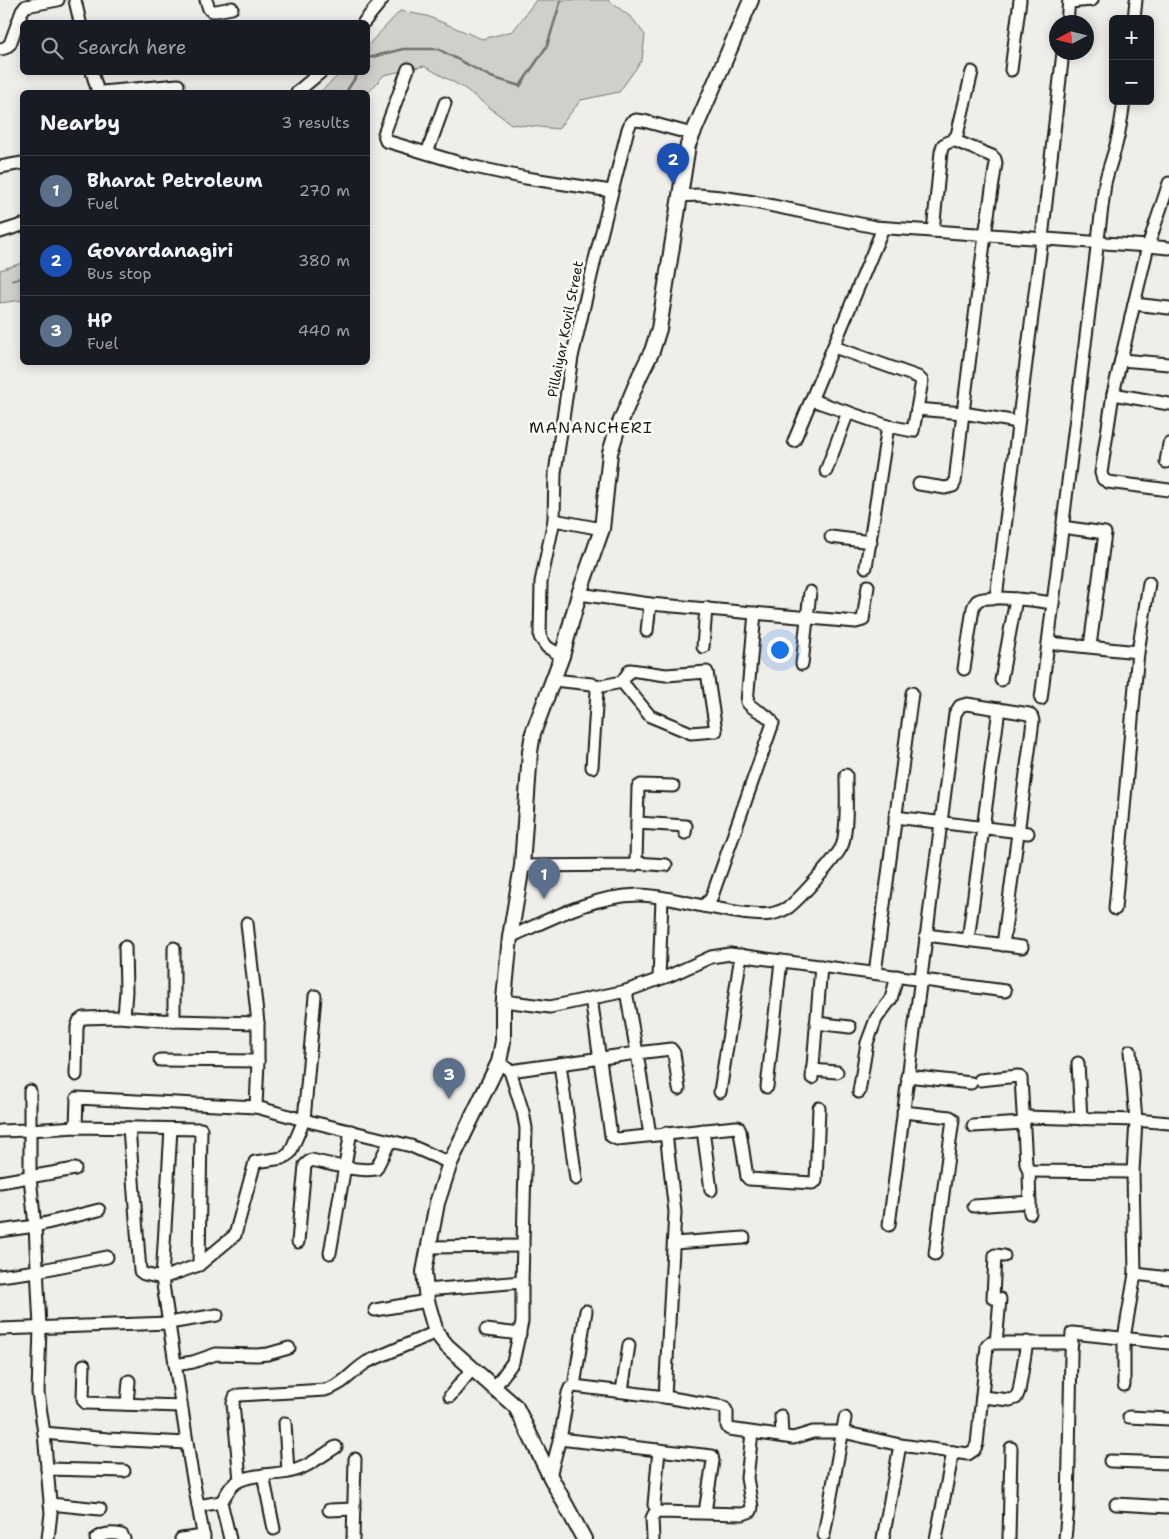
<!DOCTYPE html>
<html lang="en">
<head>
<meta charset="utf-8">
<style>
	:root { --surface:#171b24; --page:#20242c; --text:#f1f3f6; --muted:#9ea1a6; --line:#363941; --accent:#1f6fb2 }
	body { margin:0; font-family:"Shantell Sans",sans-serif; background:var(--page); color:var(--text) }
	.controls { position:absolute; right:15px; top:15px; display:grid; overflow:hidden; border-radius:8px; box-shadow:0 2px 12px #0003 }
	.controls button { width:45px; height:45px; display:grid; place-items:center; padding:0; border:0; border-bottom:1px solid var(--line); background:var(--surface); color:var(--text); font:25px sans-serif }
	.compass { position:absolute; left:1049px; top:15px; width:45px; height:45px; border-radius:50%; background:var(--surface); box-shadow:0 2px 12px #0003; rotate:263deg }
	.you { position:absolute; left:779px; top:649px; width:18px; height:18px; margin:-12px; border:4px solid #fff; border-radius:50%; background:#1a73e8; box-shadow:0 0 0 8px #1a73e833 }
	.badge { display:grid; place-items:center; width:32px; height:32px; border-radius:50%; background:var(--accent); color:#fff; font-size:16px; font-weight:700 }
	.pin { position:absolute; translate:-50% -41px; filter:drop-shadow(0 1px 2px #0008) }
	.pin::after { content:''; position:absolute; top:26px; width:18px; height:15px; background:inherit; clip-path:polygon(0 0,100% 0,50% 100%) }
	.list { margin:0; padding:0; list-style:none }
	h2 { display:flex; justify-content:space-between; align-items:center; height:65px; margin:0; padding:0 20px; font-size:21px }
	h2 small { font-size:16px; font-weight:400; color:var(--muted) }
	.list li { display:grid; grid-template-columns:32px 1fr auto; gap:15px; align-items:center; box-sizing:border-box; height:70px; padding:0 20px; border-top:1px solid var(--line) }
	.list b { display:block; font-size:19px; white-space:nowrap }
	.list p { margin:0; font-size:16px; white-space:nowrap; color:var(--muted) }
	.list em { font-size:16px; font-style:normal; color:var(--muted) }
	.icon { flex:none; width:28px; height:28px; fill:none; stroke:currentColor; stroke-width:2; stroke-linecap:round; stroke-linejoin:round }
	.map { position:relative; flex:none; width:1169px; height:1539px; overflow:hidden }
	.search { position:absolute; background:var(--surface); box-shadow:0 2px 12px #0003; left:20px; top:20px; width:350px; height:55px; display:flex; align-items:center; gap:12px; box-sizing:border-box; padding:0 18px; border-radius:8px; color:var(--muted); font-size:19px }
	.panel { position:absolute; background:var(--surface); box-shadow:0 2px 12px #0003; left:20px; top:90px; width:350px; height:275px; border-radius:8px }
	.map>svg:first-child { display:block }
</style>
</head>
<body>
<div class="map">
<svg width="1169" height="1539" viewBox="0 0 1169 1539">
	<rect width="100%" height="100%" fill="#f0eeea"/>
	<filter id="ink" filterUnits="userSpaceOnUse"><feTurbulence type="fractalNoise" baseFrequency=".02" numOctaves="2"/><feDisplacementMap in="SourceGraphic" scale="10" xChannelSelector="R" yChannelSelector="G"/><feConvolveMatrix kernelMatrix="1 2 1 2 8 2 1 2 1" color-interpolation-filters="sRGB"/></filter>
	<g filter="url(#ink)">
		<g fill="#d0cfcc" stroke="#767674">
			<polygon points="536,0 608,0 632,18 645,35 642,60 619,92 581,100 558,129 511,124 464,88 424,66 384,75 368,93 320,92 341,73 368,72 368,45 400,11 427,16 482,39 513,31"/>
			<polygon points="22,263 22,300 0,303 0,270"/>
		</g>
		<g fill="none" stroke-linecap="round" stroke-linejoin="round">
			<g stroke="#706f6d" stroke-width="2.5">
				<polyline points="368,59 368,58 403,49 438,49 491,77 520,86 547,46 561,0"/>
				<polyline points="346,92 359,72"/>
				<polyline points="12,280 22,278"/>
			</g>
			<defs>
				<g id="minor">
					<polyline points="75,0 80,22"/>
					<polyline points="206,0 209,9 212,11 216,11 232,8"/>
					<polyline points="1069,2 1092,0"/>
					<polyline points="1134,19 1136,0"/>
					<polyline points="364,22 382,0"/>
					<polyline points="1067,22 1069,0"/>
					<polyline points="0,49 5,48 10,44 22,11 26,6 58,0"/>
					<polyline points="408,69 384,134 386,141 470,166 526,178 611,191"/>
					<polyline points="1011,70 1020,0"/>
					<polyline points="92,72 98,92"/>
					<polyline points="102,92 178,85"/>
					<polyline points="297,92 321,72"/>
					<polyline points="427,153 445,103"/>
					<polyline points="0,167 22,163"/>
					<polyline points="1169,183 1148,246 1134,304 1113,394 1101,473 1103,479 1108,482 1169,490"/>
					<polyline points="679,196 699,195 721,197 754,202 875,227 1148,246 1169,248"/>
					<polyline points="933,231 941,152 943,145 953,140 957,135 972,72"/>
					<polyline points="0,232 22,225"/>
					<polyline points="1134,304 1169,308"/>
					<polyline points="834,347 918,377 922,381 917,409 963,413 985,235 996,163 995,159 992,156 953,140"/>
					<polyline points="1121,360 1169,364"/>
					<polyline points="1113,394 1169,404"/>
					<polyline points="812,400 888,426"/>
					<polyline points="794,441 883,228"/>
					<polyline points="1166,462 1169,444"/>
					<polyline points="826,471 848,412"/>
					<polyline points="919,484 945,488 953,486 955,482 963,413 1018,422"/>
					<polyline points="554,520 602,529"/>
					<polyline points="1062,527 1105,533 1090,646"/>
					<polyline points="831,537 871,542"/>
					<polyline points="866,567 888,426 913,431 917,409"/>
					<polyline points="579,594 650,604 856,622 863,620 868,586"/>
					<polyline points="996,598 1042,238 1063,52"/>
					<polyline points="647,631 650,604"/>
					<polyline points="1049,643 1138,652 1115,909"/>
					<polyline points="703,647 706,608"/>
					<polyline points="1138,652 1149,583"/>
					<polyline points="562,656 547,647 540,637 541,582 554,520 555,473 572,357 596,255 628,129 631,122 636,120 644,121 692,134"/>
					<polyline points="802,664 810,592"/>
					<path d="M964 669 973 608C974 605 975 603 977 601 986 594 1040 601 1053 603L1105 183C1108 170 1113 157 1116 145 1120 130 1122 116 1124 101"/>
					<polyline points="553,680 592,684 596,687 597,691 592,767"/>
					<polyline points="1001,680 1016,599"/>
					<polyline points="596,687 622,682 650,716 691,733 716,731 707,672 666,675 630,670 622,682"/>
					<polyline points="1041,699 1053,603"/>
					<polyline points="895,817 1028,833"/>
					<polyline points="637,823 686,826 685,833"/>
					<polyline points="635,863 666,865"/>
					<polyline points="522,866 634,865 636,860 638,787 641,785 673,786"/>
					<path d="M703 906C722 909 752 917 771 914 776 913 784 910 789 907 800 898 840 855 843 843 848 821 846 797 846 775"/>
					<polyline points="247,923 258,1023 258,1061 256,1107"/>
					<polyline points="926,935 1022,947"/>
					<path d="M510 937C551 919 592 896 638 895 660 895 682 902 703 906L711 899 773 723C767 712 754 712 747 702L755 613"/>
					<polyline points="968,940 999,709"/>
					<polyline points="875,973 912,693"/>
					<polyline points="659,979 662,898"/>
					<polyline points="591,998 611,1136 617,1139 736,1127 738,1127 740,1131 747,1177 749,1179 812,1183 816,1181 819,1108"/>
					<polyline points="504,1001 550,1007 626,991 671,975 711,957 730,954 1005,991"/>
					<polyline points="124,1017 126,991 125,947"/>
					<polyline points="174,1021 174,948"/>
					<polyline points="816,1023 850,1027"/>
					<polyline points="160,1060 258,1061"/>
					<polyline points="1078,1063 1081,1119"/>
					<polyline points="560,1064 576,1179"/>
					<polyline points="812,1070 837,1072"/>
					<polyline points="510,1071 637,1053 626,991"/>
					<polyline points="76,1075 77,1027 79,1021 83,1018 118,1017 174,1021 258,1023"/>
					<polyline points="907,1076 971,1083"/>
					<polyline points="812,1078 821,966"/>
					<polyline points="980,1080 1018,1076 1021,1078 1026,1164 1029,1171 1133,1172"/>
					<polyline points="767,1087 781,961"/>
					<polyline points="30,1091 30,1177 35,1226 40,1327 38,1393 44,1433 51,1513 48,1539"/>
					<polyline points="720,1092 741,955"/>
					<polyline points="859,1092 867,1043 876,1019 891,999 897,976"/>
					<polyline points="903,1112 950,1117 953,1119 935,1254"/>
					<polyline points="1024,1117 1136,1120 1169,1123"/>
					<polyline points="973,1126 1024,1123"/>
					<polyline points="76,1127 77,1098 256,1107 304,1120 411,1146 450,1163"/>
					<polyline points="129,1128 140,1271 144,1274 162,1278 199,1265 235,1235 255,1162 283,1158 290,1153 304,1120 315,996"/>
					<polyline points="171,1129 162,1278 190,1462 204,1539"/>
					<polyline points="703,1130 711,1190"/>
					<polyline points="0,1131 29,1130 76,1127 201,1129 199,1265"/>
					<polyline points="650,1135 637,1053 671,1049 674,1053 679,1089"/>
					<polyline points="1029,1171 1030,1213"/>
					<polyline points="0,1182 75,1169"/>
					<polyline points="974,1206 1030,1202"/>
					<polyline points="889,1225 955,714 960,706 967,704 1029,714 1032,717 1033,721 1003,945"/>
					<polyline points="0,1231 35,1226 99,1210"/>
					<path d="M298 1242 305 1165 311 1160C331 1164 355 1172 376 1169L390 1141"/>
					<polyline points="674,1243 744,1238"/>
					<polyline points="428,1247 523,1246"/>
					<polyline points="330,1253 351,1131"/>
					<polyline points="1135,1274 1169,1278"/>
					<polyline points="0,1276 37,1271 107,1257"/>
					<polyline points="426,1290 522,1282"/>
					<polyline points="375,1310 427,1301"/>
					<polyline points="0,1329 169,1323 217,1315"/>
					<polyline points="486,1330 520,1334"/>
					<polyline points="996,1343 1000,1299 993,1298 995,1255 1004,1256"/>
					<polyline points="84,1365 83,1399 84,1401 86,1403 181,1406"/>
					<polyline points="175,1365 193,1362 216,1354 257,1355 268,1354 289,1348"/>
					<polyline points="1124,1385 1124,1338 1135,1274 1133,1172 1136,1120 1130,1051"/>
					<polyline points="574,1386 586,1311"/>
					<polyline points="495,1387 513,1362 522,1322 522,1282 526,1128 523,1112 510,1071 499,1062"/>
					<polyline points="622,1391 629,1345"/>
					<polyline points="450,1396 473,1368"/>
					<polyline points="665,1397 675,1212 666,1133"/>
					<polyline points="982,1397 1010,1400 1016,1398 1019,1391 1027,1342"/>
					<polyline points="127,1404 129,1381"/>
					<polyline points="781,1416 782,1436"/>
					<polyline points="1129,1417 1169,1419"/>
					<polyline points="285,1423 288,1472"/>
					<polyline points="44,1433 108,1439 187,1443"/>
					<polyline points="559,1439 712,1456 713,1461 705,1512"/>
					<polyline points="1110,1461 1169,1463"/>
					<polyline points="47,1469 124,1471"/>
					<polyline points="263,1475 274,1529"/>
					<polyline points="550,1476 561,1434 568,1393 570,1388 574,1386 665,1397 724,1407 727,1412 727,1426 729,1429 793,1438 813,1432 843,1432 900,1445 968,1454 974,1450 977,1444 987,1346 990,1343 1072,1343"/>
					<path d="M240 1480 233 1403 235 1397 239 1395 325 1390C344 1385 351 1372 367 1362L436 1332"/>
					<polyline points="221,1502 230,1539"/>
					<polyline points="50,1504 100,1509"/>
					<polyline points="1116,1504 1169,1507"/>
					<polyline points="654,1505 659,1450"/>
					<path d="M198 1506 221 1502C225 1497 228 1490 232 1486 243 1474 273 1475 288 1472 306 1469 321 1456 336 1447"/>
					<polyline points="329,1510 354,1509"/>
					<polyline points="824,1535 845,1418"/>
					<path d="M96 1539C103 1533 113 1533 122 1535L124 1539"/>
					<polyline points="181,1539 204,1536"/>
					<polyline points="353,1539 355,1459"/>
					<polyline points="653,1539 652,1518 654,1514 658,1512 743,1514 751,1511 752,1507 747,1478 752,1433"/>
					<polyline points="883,1539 900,1445"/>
					<polyline points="936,1539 953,1452"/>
					<polyline points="1009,1539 1011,1448"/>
					<polyline points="1065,1539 1068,1507 1071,1354 1072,1333 1169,1343"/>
				</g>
				<polyline id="major" points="584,1539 550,1476 516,1407 447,1346 436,1332 427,1301 424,1272 437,1203 450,1163 499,1062 503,1041 503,1009 510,937 522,866 530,752 533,733 562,656 579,594 602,529 610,453 617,430 640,375 652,351 659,329 688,145 751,0"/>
			</defs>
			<use href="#minor" stroke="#1c1c1c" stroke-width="15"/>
			<use href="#major" stroke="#1c1c1c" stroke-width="18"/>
			<use href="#minor" stroke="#fdfcf7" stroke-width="11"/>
			<use href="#major" stroke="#fdfcf7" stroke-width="14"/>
		</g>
	</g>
	<g text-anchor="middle" stroke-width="5" stroke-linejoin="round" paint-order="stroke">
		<g font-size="14" fill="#1c1c1c" stroke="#fdfcf7">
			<text transform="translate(565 329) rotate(-79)" y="5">Pillaiyar Kovil Street</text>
		</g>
		<g font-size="16" letter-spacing="1" fill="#1c1c1c" stroke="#fdfcf7">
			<text x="591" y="433">MANANCHERI</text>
		</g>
	</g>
</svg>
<div class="controls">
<button>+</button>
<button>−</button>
</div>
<svg class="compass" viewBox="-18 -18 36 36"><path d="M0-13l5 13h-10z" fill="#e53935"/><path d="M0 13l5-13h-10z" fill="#9ea1a6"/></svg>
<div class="you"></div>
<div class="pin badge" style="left:544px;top:899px;background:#5c6f8a">1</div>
<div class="pin badge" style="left:673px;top:184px;background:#1a4fb4">2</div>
<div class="pin badge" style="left:449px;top:1099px;background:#5c6f8a">3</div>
<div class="search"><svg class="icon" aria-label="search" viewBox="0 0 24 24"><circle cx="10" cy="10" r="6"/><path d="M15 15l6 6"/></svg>Search here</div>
<section class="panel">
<h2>Nearby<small>3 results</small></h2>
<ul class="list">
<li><span class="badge" style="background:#5c6f8a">1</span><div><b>Bharat Petroleum</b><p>Fuel</p></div><em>270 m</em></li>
<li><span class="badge" style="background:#1a4fb4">2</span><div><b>Govardanagiri</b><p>Bus stop</p></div><em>380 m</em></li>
<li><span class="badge" style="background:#5c6f8a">3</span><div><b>HP</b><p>Fuel</p></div><em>440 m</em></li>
</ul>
</section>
</div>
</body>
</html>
